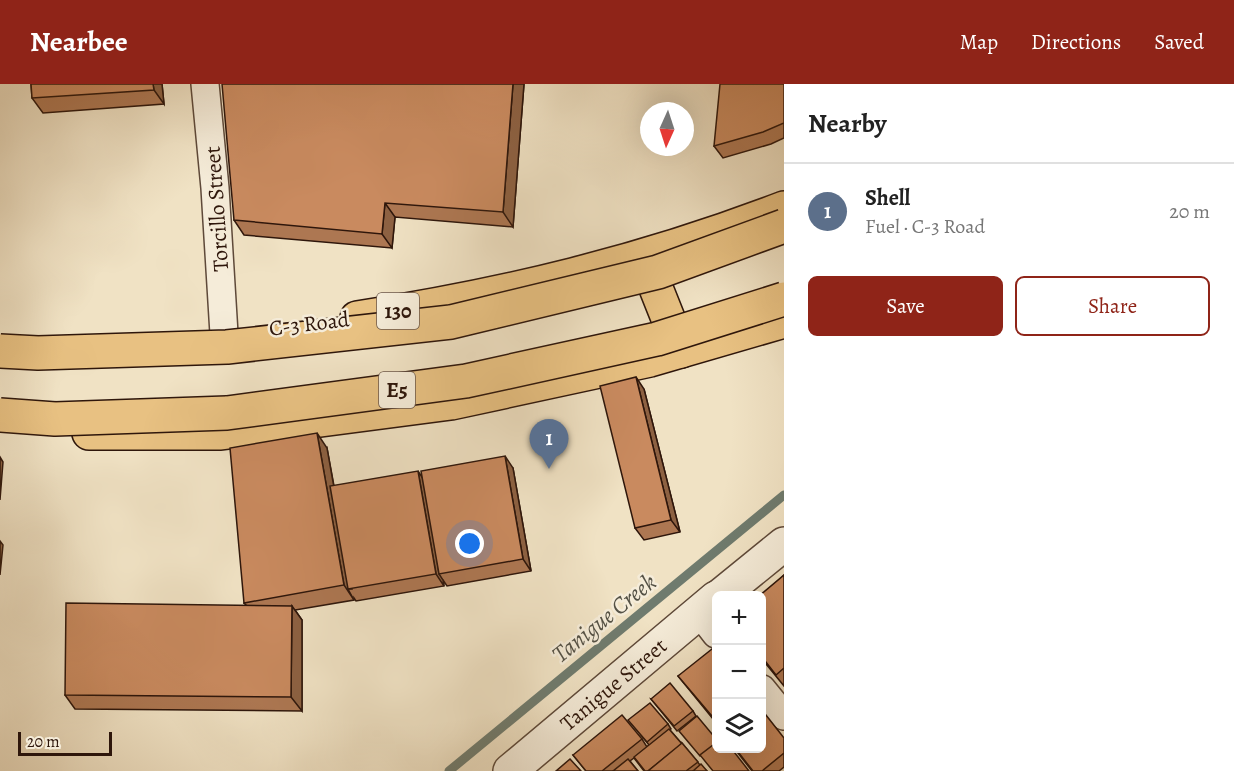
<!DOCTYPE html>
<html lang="en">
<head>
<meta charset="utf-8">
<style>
	:root { --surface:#fff; --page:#f6f6f6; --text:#222; --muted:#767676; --line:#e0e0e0; --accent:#8f2418 }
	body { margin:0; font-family:Alegreya,serif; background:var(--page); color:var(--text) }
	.controls { position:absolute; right:18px; bottom:18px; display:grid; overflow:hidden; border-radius:9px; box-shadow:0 6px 24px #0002 }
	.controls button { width:54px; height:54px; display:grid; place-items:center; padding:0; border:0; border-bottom:2px solid var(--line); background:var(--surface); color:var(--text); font:30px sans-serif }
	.compass { position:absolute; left:640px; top:18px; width:54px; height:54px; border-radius:50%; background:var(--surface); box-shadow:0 6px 24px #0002; rotate:183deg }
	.scale { position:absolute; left:18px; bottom:15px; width:94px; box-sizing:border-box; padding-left:6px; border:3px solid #2e160b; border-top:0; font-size:16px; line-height:21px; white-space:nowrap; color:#2e160b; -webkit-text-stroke:4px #f5ecd9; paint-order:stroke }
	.you { position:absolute; left:470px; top:460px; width:21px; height:21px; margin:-15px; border:4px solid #fff; border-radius:50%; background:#1a73e8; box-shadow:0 0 0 9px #1a73e833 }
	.badge { display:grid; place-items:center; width:39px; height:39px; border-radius:50%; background:var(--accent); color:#fff; font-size:20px; font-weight:700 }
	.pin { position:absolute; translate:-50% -50px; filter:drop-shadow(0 2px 3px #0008) }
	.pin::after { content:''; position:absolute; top:32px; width:21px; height:18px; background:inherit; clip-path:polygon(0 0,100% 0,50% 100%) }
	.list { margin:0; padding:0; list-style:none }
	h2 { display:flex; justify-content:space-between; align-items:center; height:78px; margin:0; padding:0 24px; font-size:26px }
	h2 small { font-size:20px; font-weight:400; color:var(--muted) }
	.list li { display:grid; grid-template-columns:39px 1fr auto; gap:18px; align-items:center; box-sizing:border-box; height:96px; padding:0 24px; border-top:2px solid var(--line) }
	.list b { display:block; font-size:22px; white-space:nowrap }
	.list p { margin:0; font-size:20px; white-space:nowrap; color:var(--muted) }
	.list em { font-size:20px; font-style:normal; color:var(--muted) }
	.actions { display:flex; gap:12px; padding:18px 24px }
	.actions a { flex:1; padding:14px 0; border:2px solid var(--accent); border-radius:9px; text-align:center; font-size:21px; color:var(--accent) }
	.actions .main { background:var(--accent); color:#fff }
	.icon { flex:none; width:33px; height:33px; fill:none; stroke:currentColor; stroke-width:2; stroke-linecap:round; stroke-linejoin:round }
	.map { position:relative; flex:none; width:784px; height:687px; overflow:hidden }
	header { display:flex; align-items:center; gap:36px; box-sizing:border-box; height:84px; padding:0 30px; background:var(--accent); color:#fff }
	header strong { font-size:28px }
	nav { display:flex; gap:33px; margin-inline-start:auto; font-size:21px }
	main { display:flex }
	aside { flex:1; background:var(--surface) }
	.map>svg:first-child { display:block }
</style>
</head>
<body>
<header>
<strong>Nearbee</strong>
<nav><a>Map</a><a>Directions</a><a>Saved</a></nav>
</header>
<main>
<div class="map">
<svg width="784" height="687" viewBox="0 0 784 687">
	<rect width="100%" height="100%" fill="#f0e2c4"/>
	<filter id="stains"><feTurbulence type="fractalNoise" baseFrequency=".00333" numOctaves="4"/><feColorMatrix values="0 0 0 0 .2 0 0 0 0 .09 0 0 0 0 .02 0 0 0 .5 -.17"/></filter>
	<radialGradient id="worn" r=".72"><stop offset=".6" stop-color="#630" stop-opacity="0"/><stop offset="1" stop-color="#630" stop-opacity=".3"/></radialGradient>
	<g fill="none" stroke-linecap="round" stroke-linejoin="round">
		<polyline stroke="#6f7b6e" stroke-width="9" points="449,687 784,411"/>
		<defs>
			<g id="minor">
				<polyline points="205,0 215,104 224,250"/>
				<polyline points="699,528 716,550"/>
				<polyline points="762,605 784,632"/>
			</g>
			<g id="tertiary">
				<polyline points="720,512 784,460"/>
				<polyline points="510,687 716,514"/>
			</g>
			<g id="primary">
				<polyline points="644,174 681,267"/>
				<path d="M357 234C506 211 643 178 784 124"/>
				<polyline points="89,349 221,349 451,319 650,276 784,237"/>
			</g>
		</defs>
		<use href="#minor" stroke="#5e4939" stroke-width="30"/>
		<use href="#tertiary" stroke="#5e4939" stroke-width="36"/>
		<use href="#primary" stroke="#2e160b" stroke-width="36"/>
		<use href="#minor" stroke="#f5ecd9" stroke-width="27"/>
		<use href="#tertiary" stroke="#f5ecd9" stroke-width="33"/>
		<use href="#primary" stroke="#e8c182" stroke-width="33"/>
		<defs>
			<g id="motorway-bridge">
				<polyline points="0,267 38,269 227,263 451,238 658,188 784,142"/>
				<polyline points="0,331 55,335 227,329 466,297 657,255 784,215"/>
			</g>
		</defs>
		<use href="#motorway-bridge" stroke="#2e160b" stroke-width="36" stroke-linecap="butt"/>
		<use href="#motorway-bridge" stroke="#e8c182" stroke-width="33"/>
	</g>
	<g fill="#ad7752" stroke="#2e160b" stroke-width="1.5">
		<polygon points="31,0 162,0 164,20 43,29 32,14"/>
		<polygon points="524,0 513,143 395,133 392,164 244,151 234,136"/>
		<polygon points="784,0 784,54 771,60 723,74 714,62"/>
		<polygon points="644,305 680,448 644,456 635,444"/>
		<polygon points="327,364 334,402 513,384 531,487 447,502 443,496 444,502 356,517 354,514 354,516 295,526 302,536 302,627 75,625 65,611 246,521 244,519"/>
		<polygon points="784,491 784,602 762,575 762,512"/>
		<polygon points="717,571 717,640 678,592"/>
		<polygon points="651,615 693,627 696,632 677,647"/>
		<polygon points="632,640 668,640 671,645 670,646 682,660 682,659 700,681 707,687 644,687 634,674 630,677 638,687 586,687 573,671 642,655 647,663 649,661"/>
		<polygon points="784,654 784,683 779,687 752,687 734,664 762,664"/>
	</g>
	<g fill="#8d6142" stroke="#2e160b" stroke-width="1.5">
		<polygon points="153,0 162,0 164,20 154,6"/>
		<polygon points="513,0 524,0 513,143 503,128"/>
		<polygon points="385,119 395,133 392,164 382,150"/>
		<polygon points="636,293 644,305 680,448 671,436"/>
		<polygon points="317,349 327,364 352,505 348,505 354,516 344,501"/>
		<polygon points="505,372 513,384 531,487 523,475"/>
		<polygon points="0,373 3,378 0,416"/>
		<polygon points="418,387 426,399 439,490 443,496 444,502 436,490"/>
		<polygon points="0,457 3,461 0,491"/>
		<polygon points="292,522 302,536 302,627 291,613"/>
	</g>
	<g fill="#c98a5f" stroke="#2e160b" stroke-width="1.5">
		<polygon points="31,0 153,0 154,6 32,14"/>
		<polygon points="222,0 513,0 503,128 385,119 382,150 234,136"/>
		<polygon points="720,0 784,0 784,39 763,48 714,62"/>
		<polygon points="636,293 671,436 635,444 600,302"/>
		<polygon points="317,349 344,501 244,519 230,364"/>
		<polygon points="505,372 523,475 439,490 421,387"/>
		<polygon points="418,387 436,490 348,505 330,402"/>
		<polygon points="784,491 784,584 776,591 762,573 762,512 759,512"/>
		<polygon points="66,519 292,522 291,613 65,611"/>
		<polygon points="712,565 717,571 717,638 678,592"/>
		<polygon points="670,599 693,627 674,642 651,615"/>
		<polygon points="650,619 668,640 647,658 628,636"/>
		<polygon points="762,626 784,654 784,669 762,687 753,687 735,664 762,664"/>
		<polygon points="622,631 642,655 602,687 586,687 573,671"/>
		<polygon points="697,632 717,656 717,658 700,672 679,647"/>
		<polygon points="669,645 682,660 648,687 645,687 634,673"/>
		<polygon points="717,658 717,664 731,664 749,687 713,687 700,671"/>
		<polygon points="682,659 698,678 686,687 648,687"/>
		<polygon points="570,675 581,687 556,687"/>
		<polygon points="628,675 638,687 613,687"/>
		<polygon points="701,680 707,687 693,687"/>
	</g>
	<g text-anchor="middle" stroke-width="5" stroke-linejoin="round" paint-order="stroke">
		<g fill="#f5ecd9" stroke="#6a5649" stroke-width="1.5">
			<rect x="377" y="209" width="42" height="36" rx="4.5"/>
			<rect x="379" y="288" width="36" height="36" rx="4.5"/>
		</g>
		<g font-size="21" font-weight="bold" fill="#2e160b">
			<text x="398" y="234">130</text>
			<text x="397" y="313">E5</text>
		</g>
		<g font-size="22" fill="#2e160b" stroke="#f5ecd9">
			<text transform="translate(216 125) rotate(-94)" y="8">Torcillo Street</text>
			<text transform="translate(309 239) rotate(-7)" y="8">C-3 Road</text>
			<text transform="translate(613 600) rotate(-40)" y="8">Tanigue Street</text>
		</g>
		<g font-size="24" font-style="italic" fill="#545145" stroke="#f5ecd9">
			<text transform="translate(604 534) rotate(-39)" y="8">Tanigue Creek</text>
		</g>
	</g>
	<rect width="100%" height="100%" filter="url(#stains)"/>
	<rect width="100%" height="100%" fill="url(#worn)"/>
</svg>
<div class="controls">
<button>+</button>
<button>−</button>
<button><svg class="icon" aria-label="layers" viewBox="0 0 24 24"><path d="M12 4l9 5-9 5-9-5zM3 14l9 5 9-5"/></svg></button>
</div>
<svg class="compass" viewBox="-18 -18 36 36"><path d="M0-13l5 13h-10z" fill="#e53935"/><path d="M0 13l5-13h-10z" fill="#767676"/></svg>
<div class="scale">20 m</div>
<div class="you"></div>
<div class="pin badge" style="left:549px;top:385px;background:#5c6f8a">1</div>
</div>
<aside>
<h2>Nearby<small></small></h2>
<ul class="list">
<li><span class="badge" style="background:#5c6f8a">1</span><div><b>Shell</b><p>Fuel · C-3 Road</p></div><em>20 m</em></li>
</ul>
<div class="actions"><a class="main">Save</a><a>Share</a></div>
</aside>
</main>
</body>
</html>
